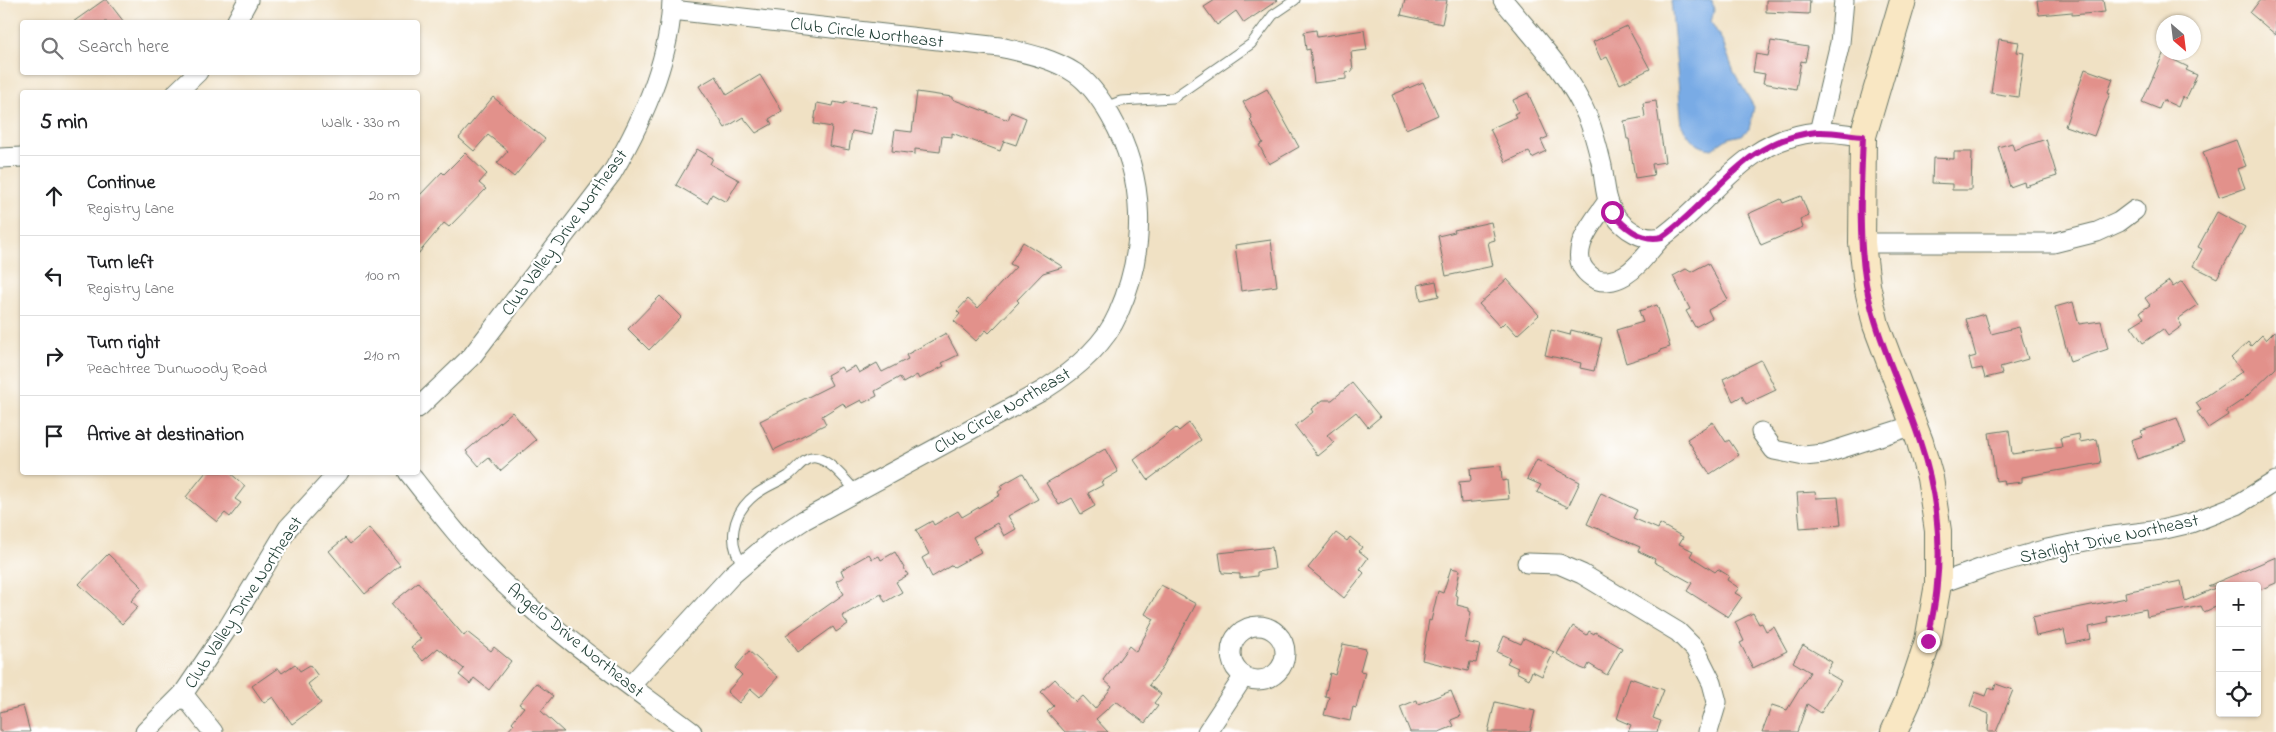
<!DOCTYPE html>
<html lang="en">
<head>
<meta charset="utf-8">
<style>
	:root { --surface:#fff; --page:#f6f6f6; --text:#202124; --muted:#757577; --line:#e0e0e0 }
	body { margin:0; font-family:"Indie Flower",sans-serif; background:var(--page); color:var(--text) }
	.controls { position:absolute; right:15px; bottom:15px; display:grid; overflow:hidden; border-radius:5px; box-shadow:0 1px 4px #0004 }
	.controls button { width:45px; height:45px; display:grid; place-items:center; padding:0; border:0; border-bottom:1px solid var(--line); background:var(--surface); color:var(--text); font:25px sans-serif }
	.compass { position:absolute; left:2156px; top:15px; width:45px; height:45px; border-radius:50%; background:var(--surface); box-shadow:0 1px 4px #0004; rotate:152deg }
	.stop { position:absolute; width:15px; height:15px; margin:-11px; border:4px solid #b5179e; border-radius:50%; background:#fff }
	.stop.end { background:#b5179e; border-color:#fff; box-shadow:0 1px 5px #0008 }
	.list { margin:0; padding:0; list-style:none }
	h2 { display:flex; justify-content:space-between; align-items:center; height:65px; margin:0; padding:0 20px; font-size:21px }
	h2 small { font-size:16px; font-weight:400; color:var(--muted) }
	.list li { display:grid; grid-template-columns:32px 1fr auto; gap:15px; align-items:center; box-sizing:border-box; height:80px; padding:0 20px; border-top:1px solid var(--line) }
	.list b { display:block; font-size:19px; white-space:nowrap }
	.list p { margin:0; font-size:16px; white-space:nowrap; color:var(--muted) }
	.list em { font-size:16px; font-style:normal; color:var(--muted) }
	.icon { flex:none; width:28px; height:28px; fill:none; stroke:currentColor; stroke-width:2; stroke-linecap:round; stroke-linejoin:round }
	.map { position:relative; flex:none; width:2276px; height:732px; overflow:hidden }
	.search { position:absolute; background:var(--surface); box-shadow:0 1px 4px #0004; left:20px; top:20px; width:400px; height:55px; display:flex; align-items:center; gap:12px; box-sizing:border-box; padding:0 18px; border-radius:5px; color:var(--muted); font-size:19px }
	.panel { position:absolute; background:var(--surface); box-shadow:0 1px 4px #0004; left:20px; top:90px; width:400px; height:385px; border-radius:5px }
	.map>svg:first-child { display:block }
</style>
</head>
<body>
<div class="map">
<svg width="2276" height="732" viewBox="0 0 2276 732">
	<rect width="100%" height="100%" fill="#fff"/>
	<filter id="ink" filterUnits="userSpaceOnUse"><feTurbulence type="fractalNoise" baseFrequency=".02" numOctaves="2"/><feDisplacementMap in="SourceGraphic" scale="10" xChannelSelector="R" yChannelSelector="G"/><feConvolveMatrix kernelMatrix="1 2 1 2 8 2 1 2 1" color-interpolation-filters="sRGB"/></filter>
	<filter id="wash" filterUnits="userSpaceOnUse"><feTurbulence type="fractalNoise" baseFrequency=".0096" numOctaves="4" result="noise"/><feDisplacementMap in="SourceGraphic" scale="20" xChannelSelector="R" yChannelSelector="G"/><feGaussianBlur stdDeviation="1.12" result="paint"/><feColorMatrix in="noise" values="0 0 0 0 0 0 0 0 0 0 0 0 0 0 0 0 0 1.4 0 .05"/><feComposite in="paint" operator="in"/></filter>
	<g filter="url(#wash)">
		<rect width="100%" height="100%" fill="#f0e1c4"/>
		<path fill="#79abe5" stroke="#4c748c" d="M1671 0H1712L1714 10 1711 22 1722 40 1734 72 1754 107 1749 129 1742 135 1728 138 1712 149C1695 147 1691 139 1682 126Z"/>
		<g id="blocks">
			<g fill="#e2918b">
				<polygon points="104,0 107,0 124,22 73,22"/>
				<polygon points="1215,0 1278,0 1244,23 1236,11 1217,25 1204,7"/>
				<polygon points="1405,0 1447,0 1442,24 1401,15"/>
				<polygon points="1766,0 1810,0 1809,14 1766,12"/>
				<polygon points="2037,0 2103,0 2105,12 2072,15 2072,12 2039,15"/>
				<polygon points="2260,0 2276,0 2276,35 2250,13"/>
				<polygon points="1627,26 1650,69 1620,84 1607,57 1601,60 1593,42"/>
				<polygon points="1316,30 1317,37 1364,30 1367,50 1351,52 1353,71 1346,72 1346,79 1314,83 1310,49 1306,50 1304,32"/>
				<polygon points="1999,39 2019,42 2017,52 2024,53 2018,97 1991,93"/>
				<polygon points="1771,41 1808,47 1805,62 1801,61 1796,89 1763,83 1765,74 1753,72 1756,54 1768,56"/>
				<polygon points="2164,52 2176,56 2174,60 2188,67 2186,70 2197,75 2186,99 2182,97 2178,107 2163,100 2159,109 2142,102"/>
				<polygon points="2085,69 2113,79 2108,92 2110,93 2094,136 2065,126"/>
				<polygon points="760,75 782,111 769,119 772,124 756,133 743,117 725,128 699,86 716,76 727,95"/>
				<polygon points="1423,82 1438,115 1406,129 1392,95"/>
				<polygon points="1267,89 1299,147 1269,164 1259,145 1263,143 1250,120 1252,118 1243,102"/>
				<polygon points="917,92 952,97 952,99 1008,120 1011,112 1026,118 1016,145 1004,141 1000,151 952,133 952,137 942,136 940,152 915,149 915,154 892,151 895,130 912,132"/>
				<polygon points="1528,93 1548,137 1541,140 1546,151 1532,158 1529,151 1506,162 1490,129 1516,117 1514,114 1518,112 1513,100"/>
				<polygon points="493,97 545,139 514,177 497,163 508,151 488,135 474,151 459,138"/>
				<polygon points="1656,101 1665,162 1652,164 1654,175 1635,178 1629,139 1627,139 1624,121 1645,117 1643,103"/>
				<polygon points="834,102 844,104 845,102 877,107 872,135 852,131 849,150 829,146 832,127 814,124 817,103 833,106"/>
				<polygon points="2046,139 2057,176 2025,186 2024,182 2010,187 1998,147 2012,143 2014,150"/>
				<polygon points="2236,140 2246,166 2238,169 2245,188 2219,197 2203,152"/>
				<polygon points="697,149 713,158 710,164 739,180 726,202 712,194 707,203 676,185"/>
				<polygon points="1954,152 1972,152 1971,190 1952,190 1952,184 1932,183 1933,158 1954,159"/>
				<polygon points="465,153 487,174 479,183 486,189 449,227 444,223 418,254 418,197 442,172 444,174"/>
				<polygon points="1801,196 1809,216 1800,220 1803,227 1761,245 1748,214 1781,199 1783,203"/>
				<polygon points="2217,212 2245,227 2217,278 2193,266 2202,249 2198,247"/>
				<polygon points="1491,222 1495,240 1488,242 1493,266 1446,276 1438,236 1455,232 1454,230"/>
				<polygon points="1271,240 1277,286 1241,291 1235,245"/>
				<polygon points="1023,242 1063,267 1043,273 1017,300 1019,302 995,327 989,333 986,330 976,341 954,321 960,314 957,311 968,299 978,308 1016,267 1010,264"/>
				<polygon points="1708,263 1728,299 1708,310 1712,318 1695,327 1686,311 1690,309 1673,276 1686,269 1691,272"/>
				<polygon points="1507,279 1539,315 1517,335 1505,322 1500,327 1479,304"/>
				<polygon points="1436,281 1439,296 1421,300 1418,285"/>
				<polygon points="2169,281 2173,287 2182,281 2198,305 2178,319 2182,326 2168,336 2163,329 2143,343 2131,326 2144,318 2140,312 2150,305 2145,298"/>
				<polygon points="660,296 681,317 649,350 628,329"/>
				<polygon points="2073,302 2079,324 2101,321 2108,349 2070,362 2055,307"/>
				<polygon points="1657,305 1670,347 1660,350 1661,352 1626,363 1616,330 1643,322 1639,311"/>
				<polygon points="1985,314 1991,334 2019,327 2028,359 2000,367 2002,374 1985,378 1982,368 1972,370 1969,358 1976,356 1966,319"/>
				<polygon points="1551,330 1570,335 1571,330 1602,338 1594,371 1580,368 1581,363 1545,355"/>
				<polygon points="2276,330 2276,368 2244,399 2226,411 2228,415 2208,428 2197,412 2201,410 2196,403 2243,371 2231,358 2248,342 2251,346 2262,335 2266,340"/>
				<polygon points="946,333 958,355 942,363 944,366 919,379 917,375 903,383 900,377 875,391 877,396 863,403 861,400 846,408 843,403 822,416 826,424 774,450 760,421 832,385 827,375 841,367 844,372 855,366 859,373 877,363 882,372 908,359 906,355"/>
				<polygon points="1761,360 1776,390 1746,404 1742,396 1733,401 1723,379"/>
				<polygon points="1352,383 1380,417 1368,427 1356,412 1327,435 1334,443 1318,456 1295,426 1313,412 1311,409 1323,400 1332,400"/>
				<polygon points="512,412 536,440 500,471 489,458 479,466 466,451"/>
				<polygon points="2177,418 2186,443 2137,459 2131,440 2143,436 2141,431"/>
				<polygon points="1713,422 1726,442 1729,440 1739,455 1710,474 1687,439"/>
				<polygon points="1189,423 1201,440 1148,480 1134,460 1176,428 1179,431"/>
				<polygon points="2009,430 2012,454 2062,447 2060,438 2079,434 2080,442 2097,439 2101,463 2022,477 2022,482 2004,484 2003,480 1996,481 1989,433"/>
				<polygon points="1105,449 1118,472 1101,482 1103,485 1088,493 1095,506 1081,514 1072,498 1059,505 1046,483"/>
				<polygon points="1537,460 1580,482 1568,507 1537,492 1541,485 1527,479"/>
				<polygon points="1501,466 1502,481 1507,480 1509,499 1461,503 1459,482 1471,481 1470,469"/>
				<polygon points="206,472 229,472 245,486 235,499 241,503 230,517 225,513 217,522 186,497"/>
				<polygon points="1023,473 1038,499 1008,516 1016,529 1004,536 997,523 973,537 981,552 954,567 952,565 932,577 922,558 929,554 916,530 932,521 934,525 958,511 962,517 1000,495 998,492 1002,489 1000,486"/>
				<polygon points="1815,492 1816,498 1838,497 1841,525 1800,528 1797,493"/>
				<polygon points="1601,493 1637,510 1633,518 1658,529 1660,524 1683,537 1679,544 1693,551 1690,556 1715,572 1718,569 1729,576 1727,580 1739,588 1735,593 1742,597 1728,617 1687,591 1692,583 1654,562 1655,559 1638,551 1640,547 1587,524"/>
				<polygon points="369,528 400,565 365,594 329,551 345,538 350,544"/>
				<polygon points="1336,533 1347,541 1350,537 1362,547 1359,551 1368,558 1360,569 1364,573 1344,598 1308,568"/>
				<polygon points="1272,547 1275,569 1257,572 1257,576 1240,578 1240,574 1222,573 1219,553"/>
				<polygon points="895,552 908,575 896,582 902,592 885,602 881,594 842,616 848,624 836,632 833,627 798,652 786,635 844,594 836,581 844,577 841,570 869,554 872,559 879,556 881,560"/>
				<polygon points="108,554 143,588 131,601 138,607 122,624 79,584"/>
				<polygon points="2276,557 2276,583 2257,591 2257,586 2208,586"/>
				<polygon points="1451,568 1460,570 1455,595 1458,596 1457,605 1469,608 1469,611 1471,612 1465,642 1480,645 1476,663 1470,662 1468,671 1422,660 1429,620 1431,621 1438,591 1443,593"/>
				<polygon points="2181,581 2185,601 2220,586 2220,605 2204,612 2201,606 2147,617 2146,609 2107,617 2108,623 2089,627 2091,639 2067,644 2064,630 2036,636 2032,617 2126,598 2125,592"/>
				<polygon points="418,582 464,636 467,632 491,651 494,647 511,661 489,690 474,678 470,684 459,675 464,669 438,648 423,661 411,647 421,639 391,604"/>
				<polygon points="1161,585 1196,604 1161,670 1149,685 1161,694 1154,703 1158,706 1145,723 1116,701 1096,719 1108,732 1065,732 1047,712 1054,706 1041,692 1055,679 1076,702 1083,696 1095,709 1112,687 1104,680 1129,646 1136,652 1154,619 1145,614"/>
				<polygon points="1753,613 1759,624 1762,623 1766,631 1774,627 1787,651 1753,668 1740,643 1744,641 1735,622"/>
				<polygon points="1573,626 1587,635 1589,631 1594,634 1595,632 1622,648 1607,675 1589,664 1586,670 1581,668 1557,654"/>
				<polygon points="1504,636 1521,644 1524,638 1554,652 1542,676 1532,671 1529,679 1516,672 1518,668 1507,663 1510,658 1497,652"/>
				<polygon points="1343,644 1366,649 1360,671 1365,672 1356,708 1353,707 1350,721 1324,715 1329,697 1325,696 1330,673 1335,675"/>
				<polygon points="1803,645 1832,662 1826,672 1841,681 1821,713 1807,704 1797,732 1762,732 1772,705 1787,710 1810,672 1793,662"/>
				<polygon points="749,651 778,677 760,697 751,689 739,703 727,692 742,675 735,668"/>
				<polygon points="295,664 300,671 310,665 318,676 308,684 321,703 292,724 273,697 264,703 252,686 278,668 282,673"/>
				<polygon points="1630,678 1664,690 1653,718 1661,721 1657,732 1628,732 1631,725 1617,719"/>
				<polygon points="536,683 553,696 541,711 564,732 507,732 514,724 512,722 524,707 519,704"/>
				<polygon points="1996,684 2013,690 1996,732 1988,732 1989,714 1970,706 1975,692 1986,696 1989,688 1994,690"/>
				<polygon points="1451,691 1461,716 1451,720 1454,726 1439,732 1410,732 1400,707 1417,700 1418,704"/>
				<polygon points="1495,702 1535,711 1530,732 1488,732"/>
				<polygon points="23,706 30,732 0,732 0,712"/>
			</g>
		</g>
	</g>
	<g filter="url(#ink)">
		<use href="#blocks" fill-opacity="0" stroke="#687666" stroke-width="1"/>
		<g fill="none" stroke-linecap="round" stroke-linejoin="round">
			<defs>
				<g id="service">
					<polyline points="1105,107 1121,101 1173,98 1251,44 1273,15 1295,0"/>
					<path d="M744 566C726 543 732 513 755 495 765 487 777 483 788 476 797 470 804 456 816 458 832 461 846 481 857 492"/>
				</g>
				<g id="minor">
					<path d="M1503 0C1533 37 1569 73 1588 118 1594 133 1598 149 1602 166 1605 181 1605 200 1614 214 1624 229 1643 242 1662 237 1716 199 1742 139 1817 132 1832 131 1849 135 1863 136"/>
					<polyline points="236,22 248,0"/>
					<polyline points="177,92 198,72"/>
					<polyline points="1819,132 1840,43 1844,0"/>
					<polyline points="0,158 22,157"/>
					<path d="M1608 201C1594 221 1562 256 1592 277 1601 284 1615 281 1625 275 1640 266 1650 249 1662 237"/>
					<polyline points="1862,243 2053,243 2097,232 2119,222 2135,210"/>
					<path d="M418 408 472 356 612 173C642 122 670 61 672 0"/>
					<polyline points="1761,432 1774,450 1804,456 1824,454 1914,425"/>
					<path d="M408 472C437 509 466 547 499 579 559 636 627 683 692 732"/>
					<polyline points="1527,563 1559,564 1582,574 1678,632 1695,649 1712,683 1717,702 1708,732"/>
					<polyline points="1938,584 1991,565 2047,549 2105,537 2161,530 2191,523 2237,505 2276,481"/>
					<circle cx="1258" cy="653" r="27"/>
					<path d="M631 685 732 575 772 541 804 520 1042 391C1072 372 1104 347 1118 314 1147 249 1146 178 1111 117 1102 101 1090 83 1075 73 1052 58 1025 53 1000 47L672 10"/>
					<polyline points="183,694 213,732"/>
					<polyline points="145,732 183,694 229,626 288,528 339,472"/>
					<polyline points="1207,732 1244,676"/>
				</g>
				<polyline id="secondary" points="1894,732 1908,701 1928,641 1938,584 1938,531 1930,478 1920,442 1876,325 1867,285 1862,243 1863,136 1903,0"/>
			</defs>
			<use href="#service" stroke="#687666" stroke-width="11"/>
			<use href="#minor" stroke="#687666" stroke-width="21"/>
			<use href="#secondary" stroke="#687666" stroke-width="28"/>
			<use href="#service" stroke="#fff" stroke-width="9"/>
			<use href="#minor" stroke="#fff" stroke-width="19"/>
			<use href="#secondary" stroke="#f9e7c3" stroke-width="26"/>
		</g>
	</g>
	<g fill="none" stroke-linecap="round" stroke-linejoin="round" filter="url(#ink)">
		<path stroke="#b5179e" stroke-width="6" d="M1612 212C1624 227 1641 242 1662 237 1716 199 1743 139 1817 132 1832 131 1849 135 1863 136 1861 185 1858 235 1866 284 1876 339 1903 389 1920 442 1935 486 1942 538 1937 584 1936 603 1931 622 1928 641"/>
	</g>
	<g text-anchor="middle" stroke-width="4.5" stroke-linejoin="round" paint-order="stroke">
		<g font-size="18" fill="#1f3d34" stroke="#fff">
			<text transform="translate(867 32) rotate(7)" y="6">Club Circle Northeast</text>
			<text transform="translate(564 232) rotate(-54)" y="6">Club Valley Drive Northeast</text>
			<text transform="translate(1002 410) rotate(-30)" y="6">Club Circle Northeast</text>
			<text transform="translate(2109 538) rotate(-12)" y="6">Starlight Drive Northeast</text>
			<text transform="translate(243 602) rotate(-57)" y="6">Club Valley Drive Northeast</text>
			<text transform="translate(576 640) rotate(39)" y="6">Angelo Drive Northeast</text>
		</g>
	</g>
</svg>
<div class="controls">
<button>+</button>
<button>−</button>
<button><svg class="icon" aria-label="locate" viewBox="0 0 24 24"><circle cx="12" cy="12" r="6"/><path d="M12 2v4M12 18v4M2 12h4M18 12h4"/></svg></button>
</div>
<svg class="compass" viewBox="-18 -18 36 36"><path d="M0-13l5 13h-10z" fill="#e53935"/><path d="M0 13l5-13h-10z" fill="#757577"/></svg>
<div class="stop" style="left:1612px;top:212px"></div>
<div class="stop end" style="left:1928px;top:641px"></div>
<div class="search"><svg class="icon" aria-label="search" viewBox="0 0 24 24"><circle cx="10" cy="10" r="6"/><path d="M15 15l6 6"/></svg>Search here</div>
<section class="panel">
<h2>5 min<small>Walk · 330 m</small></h2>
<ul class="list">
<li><svg class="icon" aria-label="ahead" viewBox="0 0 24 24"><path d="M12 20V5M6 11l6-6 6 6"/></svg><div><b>Continue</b><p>Registry Lane</p></div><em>20 m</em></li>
<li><svg class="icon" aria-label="left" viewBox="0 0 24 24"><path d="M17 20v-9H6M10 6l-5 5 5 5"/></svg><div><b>Turn left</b><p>Registry Lane</p></div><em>100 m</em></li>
<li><svg class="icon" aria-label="right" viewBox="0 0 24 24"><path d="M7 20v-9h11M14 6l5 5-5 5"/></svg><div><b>Turn right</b><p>Peachtree Dunwoody Road</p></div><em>210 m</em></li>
<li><svg class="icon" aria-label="arrive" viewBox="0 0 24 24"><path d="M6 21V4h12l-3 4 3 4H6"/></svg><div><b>Arrive at destination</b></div></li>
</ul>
</section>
</div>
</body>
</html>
